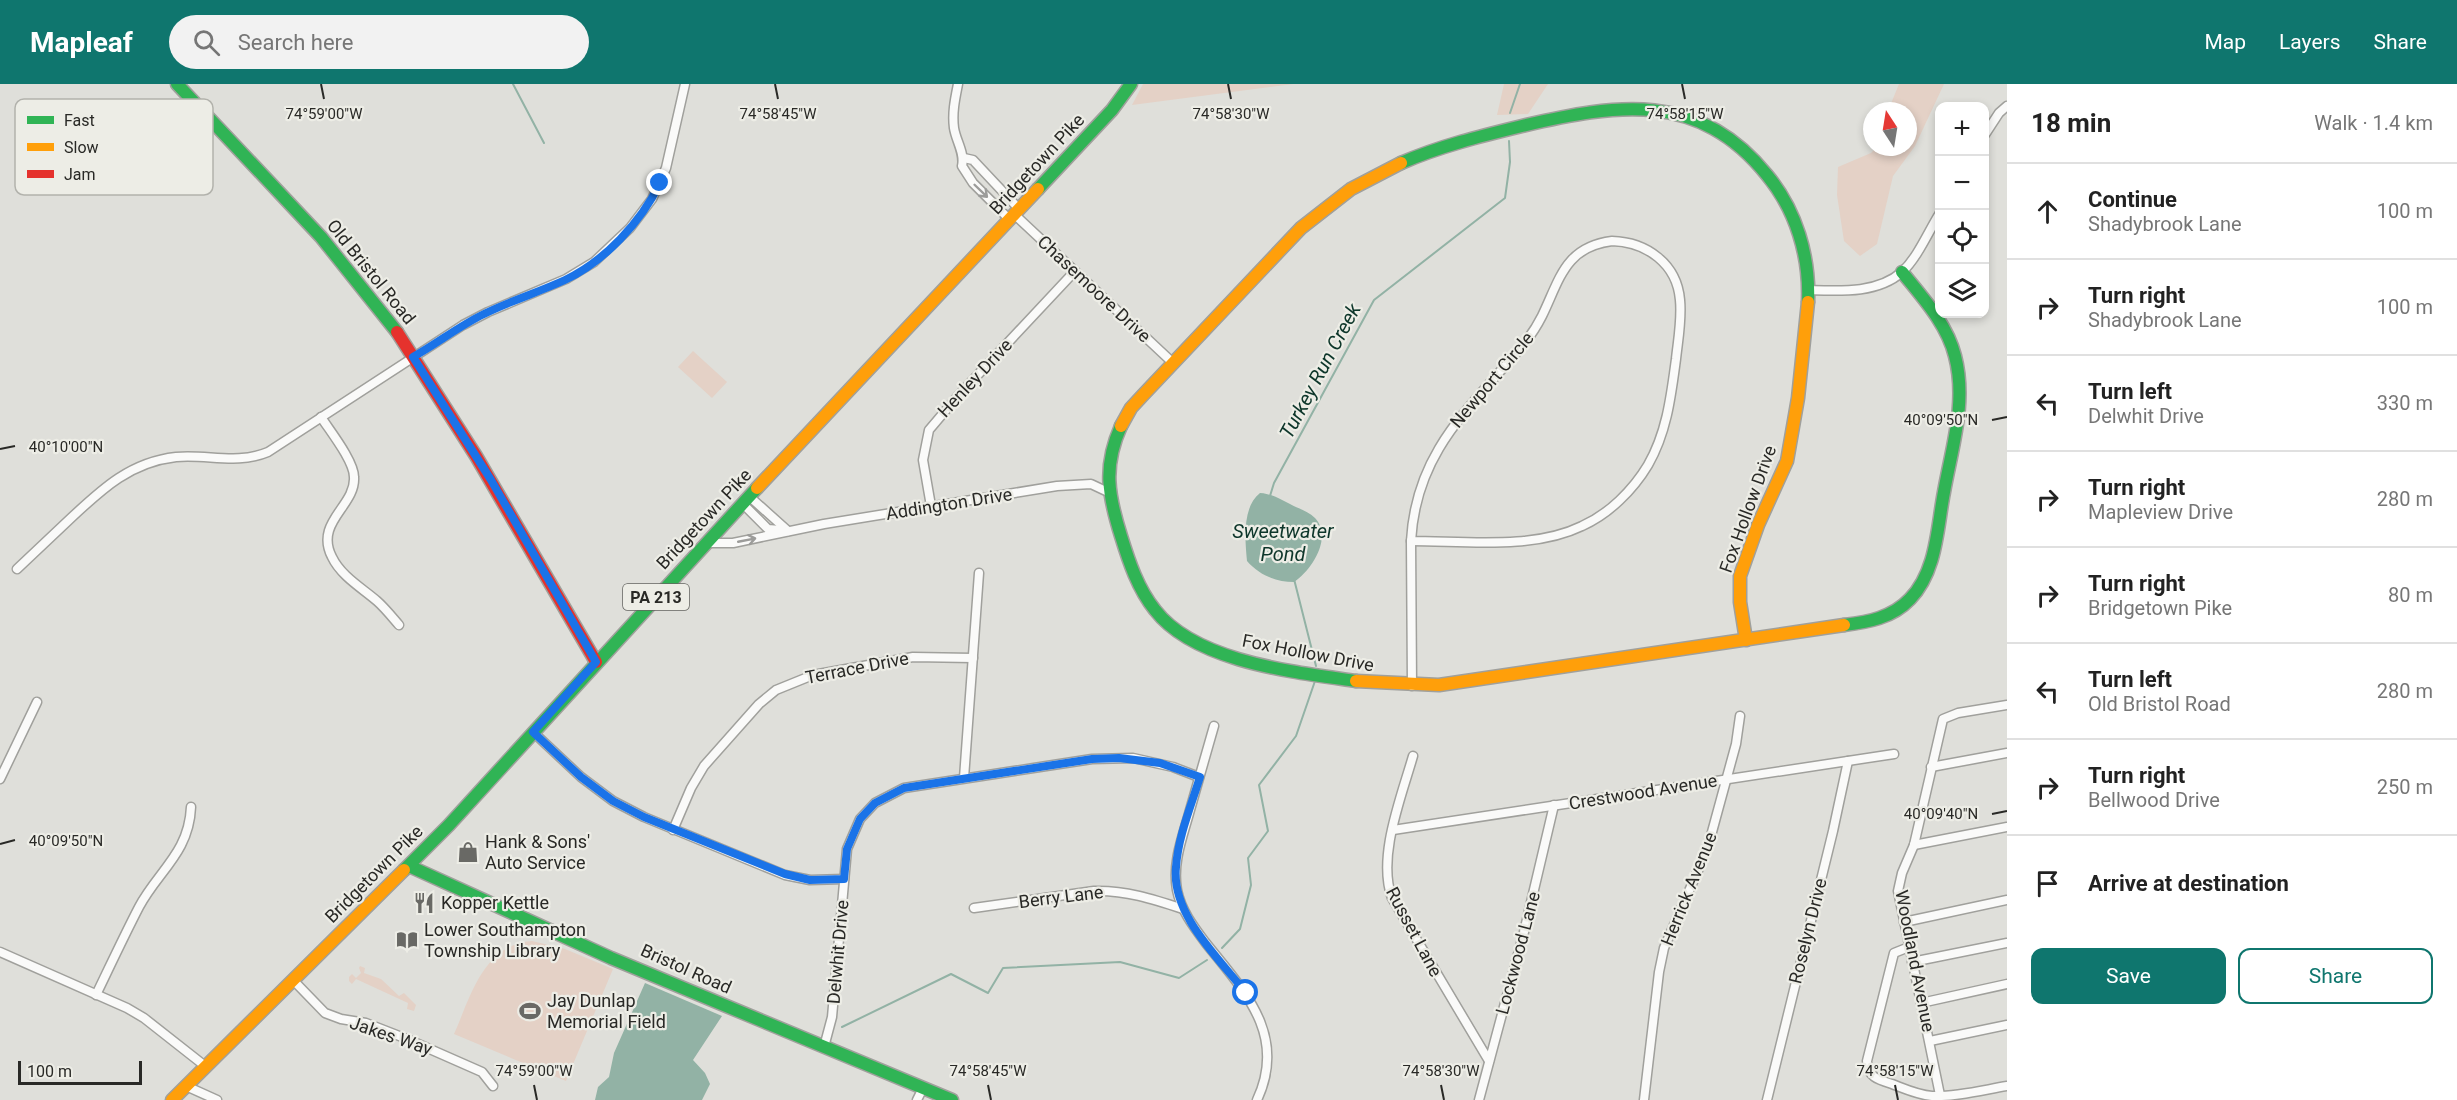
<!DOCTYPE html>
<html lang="en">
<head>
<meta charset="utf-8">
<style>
	:root { --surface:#fff; --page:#f2f2f2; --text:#222; --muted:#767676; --line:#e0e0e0; --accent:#0f766e }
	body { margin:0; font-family:Roboto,sans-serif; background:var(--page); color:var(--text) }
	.controls { position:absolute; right:18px; top:18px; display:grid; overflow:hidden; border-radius:12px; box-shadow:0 3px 9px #0003 }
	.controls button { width:54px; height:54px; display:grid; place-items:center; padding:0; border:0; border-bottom:2px solid var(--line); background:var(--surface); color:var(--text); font:30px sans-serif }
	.compass { position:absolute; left:1863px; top:18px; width:54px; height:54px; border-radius:50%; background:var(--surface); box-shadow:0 3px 9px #0003; rotate:348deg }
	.scale { position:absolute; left:18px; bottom:15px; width:124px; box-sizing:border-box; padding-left:6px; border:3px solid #292926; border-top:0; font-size:16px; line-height:21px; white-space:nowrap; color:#292926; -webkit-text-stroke:4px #edede6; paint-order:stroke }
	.stop { position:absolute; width:18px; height:18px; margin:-14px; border:4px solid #1a73e8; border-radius:50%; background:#fff }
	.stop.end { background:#1a73e8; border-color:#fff; box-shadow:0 2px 6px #0008 }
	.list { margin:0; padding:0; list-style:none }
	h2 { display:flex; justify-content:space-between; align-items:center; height:78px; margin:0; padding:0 24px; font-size:26px }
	h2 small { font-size:20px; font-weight:400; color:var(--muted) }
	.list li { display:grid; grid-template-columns:39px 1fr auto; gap:18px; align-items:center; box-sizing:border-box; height:96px; padding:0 24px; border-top:2px solid var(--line) }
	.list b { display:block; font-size:22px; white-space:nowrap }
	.list p { margin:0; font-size:20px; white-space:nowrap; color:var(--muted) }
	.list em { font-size:20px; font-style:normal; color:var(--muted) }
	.actions { display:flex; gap:12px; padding:18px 24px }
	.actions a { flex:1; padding:14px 0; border:2px solid var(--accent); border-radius:12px; text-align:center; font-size:21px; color:var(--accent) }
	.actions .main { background:var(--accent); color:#fff }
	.icon { flex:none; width:33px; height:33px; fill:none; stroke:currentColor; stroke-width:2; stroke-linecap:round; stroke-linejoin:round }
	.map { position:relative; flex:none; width:2007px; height:1016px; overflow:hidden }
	header { display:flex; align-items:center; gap:36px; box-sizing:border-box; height:84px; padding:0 30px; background:var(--accent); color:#fff }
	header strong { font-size:28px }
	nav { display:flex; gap:33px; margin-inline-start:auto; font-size:21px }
	.search { width:420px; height:54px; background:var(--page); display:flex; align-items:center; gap:15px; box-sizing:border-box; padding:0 21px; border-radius:33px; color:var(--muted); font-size:22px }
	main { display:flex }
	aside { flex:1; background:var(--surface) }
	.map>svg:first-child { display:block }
</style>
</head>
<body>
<header>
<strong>Mapleaf</strong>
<div class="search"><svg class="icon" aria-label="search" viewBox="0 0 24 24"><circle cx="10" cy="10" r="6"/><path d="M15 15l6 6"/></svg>Search here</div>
<nav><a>Map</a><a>Layers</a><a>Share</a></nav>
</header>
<main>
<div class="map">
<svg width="2007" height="1016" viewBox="0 0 2007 1016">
	<rect width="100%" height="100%" fill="#dfdfda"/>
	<g fill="#e4d1c6">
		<polygon points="1143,0 1294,0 1132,21"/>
		<polygon points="1504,0 1548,0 1528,30 1497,31"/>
		<polygon points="1899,0 1944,0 1915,62 1893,92 1877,160 1860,172 1844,157 1837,111 1838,83 1871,69 1877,63 1908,63 1908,27 1891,27 1890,22"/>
		<polygon points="693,267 727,298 712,314 678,283"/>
		<path d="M532 857 565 865 613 885 566 997 454 950C471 912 483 861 532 857Z"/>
		<polygon points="360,882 365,884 364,889 381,895 399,912 404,909 416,921 414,927 407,925 408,919 356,895 352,900 349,897 349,893 352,890 356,894 361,889 359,884"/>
	</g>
	<g fill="#92b2a5">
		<path d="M1260 409C1273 410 1279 415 1290 420 1299 425 1308 427 1315 434 1333 453 1312 486 1294 498 1276 498 1259 491 1247 477 1245 456 1242 423 1260 409Z"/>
		<polygon points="645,899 722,932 693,976 705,989 710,1000 702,1016 595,1016 598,1003 609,993 614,969"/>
	</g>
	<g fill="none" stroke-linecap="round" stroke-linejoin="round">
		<g stroke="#92b2a5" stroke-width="2">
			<polyline points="513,0 544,59"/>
			<polyline points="1510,29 1520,0"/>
			<polyline points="1270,412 1274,399 1374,216 1505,114 1510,78 1509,57"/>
			<polyline points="1294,495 1316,582"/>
			<polyline points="1222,864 1240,845 1251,801 1248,774 1268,747 1259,701 1296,652 1315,597"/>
			<polyline points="842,943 951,890 988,909 1003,884 1120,878 1179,894 1207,876"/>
		</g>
		<defs>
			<g id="street">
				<path d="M958 0C955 15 952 29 954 44 956 57 965 69 962 82L973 99 1010 136"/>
				<polyline points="1984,52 1999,29 2007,22"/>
				<polyline points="964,74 973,76 1020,126"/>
				<polyline points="1015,131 1172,278"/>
				<path d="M1612 157C1647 158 1677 180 1680 216 1682 236 1678 256 1676 275 1671 312 1667 348 1648 381 1633 406 1609 430 1582 442 1533 466 1465 457 1411 457 1416 367 1470 324 1524 260 1531 251 1537 242 1542 232 1560 195 1565 163 1612 157Z"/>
				<path d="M1808 206C1839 207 1877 210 1902 188 1918 173 1928 148 1940 129"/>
				<path d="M321 333C330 347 354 377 354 393 356 422 314 438 332 473 341 492 362 504 377 517 385 524 392 533 399 541"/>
				<polyline points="750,413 788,447"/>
				<polyline points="743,420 768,445 780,446"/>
				<polyline points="931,422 923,376 929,346 957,313 1075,187"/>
				<polyline points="1411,457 1412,602"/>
				<polyline points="705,459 733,459 824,440 1057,402 1091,400 1108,408"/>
				<path d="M17 485C35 468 53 451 71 434 103 404 131 378 176 373 208 370 237 381 268 368L463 241 488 228 566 195 594 178 630 144 652 115 666 84 685 0"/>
				<path d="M1214 642C1206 670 1198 698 1190 726 1183 752 1172 778 1177 806 1181 826 1193 842 1205 858 1243 906 1288 950 1257 1016"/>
				<polyline points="533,648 581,693 613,717 644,733 785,791 810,796 844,795"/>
				<path d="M1413 672C1401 714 1377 773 1392 814L1489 977"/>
				<polyline points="1931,683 2007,669"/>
				<polyline points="964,694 979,489"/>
				<polyline points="0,695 37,618"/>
				<polyline points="673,746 691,704 704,682 759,620 776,606 813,591 913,573 973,574"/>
				<polyline points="1393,746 1894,670"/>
				<polyline points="1914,761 2007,743"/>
				<path d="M974 824 1094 807C1125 806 1153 815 1183 825"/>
				<polyline points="1904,838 2007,816"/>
				<path d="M1909 863 1894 869 1867 977C1867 993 1879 996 1892 1000 1905 1005 1918 1011 1932 1012 1956 1013 1983 1006 2007 1002"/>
				<polyline points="0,868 127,924 144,934 205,982"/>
				<polyline points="1912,878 2007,859"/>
				<polyline points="293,896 325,929 341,935 366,939 407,955 482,988 493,1002"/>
				<path d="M96 911C110 882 124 852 139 823 158 787 189 769 191 723"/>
				<polyline points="1921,919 2007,900"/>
				<polyline points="1930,957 2007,941"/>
				<polyline points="824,963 832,933 847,765 860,735 875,719 904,704 1092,675 1133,674 1173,683 1199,693"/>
				<polyline points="186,1002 217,1016"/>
				<polyline points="1940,1011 1898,807 1902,789 1914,761 1943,635 1958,629 2007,621"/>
				<polyline points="917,1016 923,1004"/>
				<polyline points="1479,1016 1524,848 1554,721"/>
				<polyline points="1644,1016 1659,888 1664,864 1703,775 1712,748 1736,660 1740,632"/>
				<polyline points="1767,1016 1833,747 1848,677"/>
			</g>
			<g id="fast">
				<polyline points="177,0 321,153 397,248"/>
				<path d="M1401 79C1440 62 1481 52 1522 42 1616 20 1699 6 1767 91 1796 126 1810 172 1808 218"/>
				<polyline points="1038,105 1112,26 1131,0"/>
				<path d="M1121 342C1103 382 1108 411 1121 452 1129 478 1138 505 1155 526 1195 578 1294 588 1356 597"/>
				<path d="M1844 541C1868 538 1892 534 1910 515 1937 487 1937 444 1944 408 1952 363 1967 318 1955 272 1947 240 1923 214 1902 188"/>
				<polyline points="409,782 611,874 952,1016"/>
				<polyline points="404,786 449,741 757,404"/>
			</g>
			<g id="slow">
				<polyline points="1121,342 1131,324 1143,311 1301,144 1351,105 1401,79"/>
				<polyline points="757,404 1038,105"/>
				<polyline points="1746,556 1740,518 1740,492 1758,441 1787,377 1798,314 1808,218"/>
				<polyline points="1356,597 1439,601 1844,541"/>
				<polyline points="172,1016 404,786"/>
			</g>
			<polyline id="jam" points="397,248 476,372 596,578"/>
		</defs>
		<use href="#street" stroke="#a0a09c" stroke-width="11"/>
		<use href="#fast" stroke="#a0a09c" stroke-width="15"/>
		<use href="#slow" stroke="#a0a09c" stroke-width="15"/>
		<use href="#jam" stroke="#a0a09c" stroke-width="15"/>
		<use href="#street" stroke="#fafaf9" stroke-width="8"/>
		<use href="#fast" stroke="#30b455" stroke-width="12"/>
		<use href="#slow" stroke="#ff9f0a" stroke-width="12"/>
		<use href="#jam" stroke="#e5322d" stroke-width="12"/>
	</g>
	<defs><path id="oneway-shaft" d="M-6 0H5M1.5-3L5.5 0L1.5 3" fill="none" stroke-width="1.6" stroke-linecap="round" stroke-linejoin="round" transform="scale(1.5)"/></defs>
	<g stroke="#9c9c9a">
		<use href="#oneway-shaft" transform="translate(981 107) rotate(44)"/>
		<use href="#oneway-shaft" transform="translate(747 456) rotate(-11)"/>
	</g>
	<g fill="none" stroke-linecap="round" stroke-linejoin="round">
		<path stroke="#1a73e8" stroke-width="8" d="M660 99C641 138 605 177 565 196 539 208 510 217 484 230 459 242 438 259 413 273L491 396 596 578 533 648 581 693 613 717 644 733 785 790 810 796 844 795 847 765 860 735 875 719 904 704 1092 675 1119 674 1160 679 1200 693C1191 722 1178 753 1176 783 1171 831 1219 874 1246 909"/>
	</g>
	<path fill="none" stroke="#292926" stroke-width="2" d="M321 0 324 15M775 0 778 15M1228 0 1231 15M1682 0 1685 15M1992 336 2007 333M0 365 15 362M1992 730 2007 727M0 760 15 756M534 1001 537 1016M988 1001 991 1016M1441 1001 1444 1016M1895 1001 1898 1016"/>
	<defs>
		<symbol id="shop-bare" viewBox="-9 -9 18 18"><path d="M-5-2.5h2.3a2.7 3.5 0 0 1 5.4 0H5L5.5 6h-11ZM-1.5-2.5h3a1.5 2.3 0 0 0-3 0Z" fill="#696965" stroke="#edede6" stroke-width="2.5" paint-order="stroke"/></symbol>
		<symbol id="restaurant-bare" viewBox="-9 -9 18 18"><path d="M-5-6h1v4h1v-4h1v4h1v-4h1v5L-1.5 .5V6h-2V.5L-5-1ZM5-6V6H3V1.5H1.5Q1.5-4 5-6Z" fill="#696965" stroke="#edede6" stroke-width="2.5" paint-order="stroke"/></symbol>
		<symbol id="library-bare" viewBox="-9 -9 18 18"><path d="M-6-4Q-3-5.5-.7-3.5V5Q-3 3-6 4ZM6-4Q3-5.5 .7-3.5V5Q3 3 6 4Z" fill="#696965" stroke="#edede6" stroke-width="2.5" paint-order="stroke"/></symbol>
		<symbol id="stadium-bare" viewBox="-9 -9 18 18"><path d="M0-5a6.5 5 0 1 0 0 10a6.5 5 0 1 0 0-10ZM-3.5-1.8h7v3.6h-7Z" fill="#696965" stroke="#edede6" stroke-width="2.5" paint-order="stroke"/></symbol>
	</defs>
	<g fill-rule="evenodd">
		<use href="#shop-bare" x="453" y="753" width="30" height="30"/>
		<use href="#restaurant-bare" x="409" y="804" width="30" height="30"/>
		<use href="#library-bare" x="392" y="841" width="30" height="30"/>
		<use href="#stadium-bare" x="515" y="912" width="30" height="30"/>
	</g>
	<g text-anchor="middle" stroke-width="4.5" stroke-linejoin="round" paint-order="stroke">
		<rect fill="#edede6" stroke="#646460" stroke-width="1.5" x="623" y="500" width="66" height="26" rx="4.5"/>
		<g font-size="16" font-weight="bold" fill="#292926">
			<text x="656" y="519">PA 213</text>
		</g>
		<g font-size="18" fill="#292926" stroke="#edede6">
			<text transform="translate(1037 80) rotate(-47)" y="6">Bridgetown Pike</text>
			<text transform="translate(371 188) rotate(51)" y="6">Old Bristol Road</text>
			<text transform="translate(1094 205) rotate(43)" y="6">Chasemoore Drive</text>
			<text transform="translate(975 294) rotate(-47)" y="6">Henley Drive</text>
			<text transform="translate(1492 296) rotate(-50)" y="6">Newport Circle</text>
			<text transform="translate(949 420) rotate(-9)" y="6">Addington Drive</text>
			<text transform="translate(1748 425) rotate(-70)" y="6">Fox Hollow Drive</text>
			<text transform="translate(704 435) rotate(-47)" y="6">Bridgetown Pike</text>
			<text transform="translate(1308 569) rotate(11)" y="6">Fox Hollow Drive</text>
			<text transform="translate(857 584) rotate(-11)" y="6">Terrace Drive</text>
			<text transform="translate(1643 708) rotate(-9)" y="6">Crestwood Avenue</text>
			<text transform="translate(374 790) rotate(-45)" y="6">Bridgetown Pike</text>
			<text transform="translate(1689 805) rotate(-68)" y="6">Herrick Avenue</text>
			<text transform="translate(1061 813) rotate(-7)" y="6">Berry Lane</text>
			<text transform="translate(1808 847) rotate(-76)" y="6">Roselyn Drive</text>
			<text transform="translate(1414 848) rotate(62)" y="6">Russet Lane</text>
			<text transform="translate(838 868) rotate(-85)" y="6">Delwhit Drive</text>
			<text transform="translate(1518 869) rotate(-75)" y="6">Lockwood Lane</text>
			<text transform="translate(1915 877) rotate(79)" y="6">Woodland Avenue</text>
			<text transform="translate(686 885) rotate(24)" y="6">Bristol Road</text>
			<text transform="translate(391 952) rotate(19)" y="6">Jakes Way</text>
		</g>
		<g font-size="18" fill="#292926" stroke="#edede6" text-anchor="start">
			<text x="485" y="764">Hank &amp; Sons'<tspan x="485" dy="21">Auto Service</tspan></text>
			<text x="441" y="825">Kopper Kettle</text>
			<text x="424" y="852">Lower Southampton<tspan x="424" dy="21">Township Library</tspan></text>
			<text x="547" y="923">Jay Dunlap<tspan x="547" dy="21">Memorial Field</tspan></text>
		</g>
		<g font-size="20" font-style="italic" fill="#0d362a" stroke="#edede6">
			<text transform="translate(1320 287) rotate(-62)" y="7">Turkey Run Creek</text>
			<text x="1283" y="454">Sweetwater<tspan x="1283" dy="23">Pond</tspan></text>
		</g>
	</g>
	<rect x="15" y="15" width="198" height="96" rx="9" fill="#edede6" stroke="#b2b2ac" stroke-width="1.5"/>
	<rect x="27" y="32" width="27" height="8" fill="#30b455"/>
	<rect x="27" y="59" width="27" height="8" fill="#ff9f0a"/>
	<rect x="27" y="86" width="27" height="8" fill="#e5322d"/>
	<g font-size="16" fill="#292926">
		<text x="64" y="42">Fast</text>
		<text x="64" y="69">Slow</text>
		<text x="64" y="96">Jam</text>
	</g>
	<g font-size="15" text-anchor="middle" fill="#292926" stroke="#edede6" stroke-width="4.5" stroke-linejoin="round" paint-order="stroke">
		<text x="324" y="35">74°59'00"W</text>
		<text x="778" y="35">74°58'45"W</text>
		<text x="1231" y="35">74°58'30"W</text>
		<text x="1685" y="35">74°58'15"W</text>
		<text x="1941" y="341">40°09'50"N</text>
		<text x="66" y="368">40°10'00"N</text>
		<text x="1941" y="735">40°09'40"N</text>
		<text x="66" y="762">40°09'50"N</text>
		<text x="534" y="992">74°59'00"W</text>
		<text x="988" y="992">74°58'45"W</text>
		<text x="1441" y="992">74°58'30"W</text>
		<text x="1895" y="992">74°58'15"W</text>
	</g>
</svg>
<div class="controls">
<button>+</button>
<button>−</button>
<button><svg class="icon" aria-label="locate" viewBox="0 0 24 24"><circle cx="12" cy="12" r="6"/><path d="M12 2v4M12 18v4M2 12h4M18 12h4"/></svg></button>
<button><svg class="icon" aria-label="layers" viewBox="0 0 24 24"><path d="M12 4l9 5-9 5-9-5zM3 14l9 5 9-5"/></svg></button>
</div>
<svg class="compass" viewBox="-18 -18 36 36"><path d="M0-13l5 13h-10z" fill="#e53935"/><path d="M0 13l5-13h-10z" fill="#767676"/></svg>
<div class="scale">100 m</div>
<div class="stop" style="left:1246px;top:909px"></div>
<div class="stop end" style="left:660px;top:99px"></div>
</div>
<aside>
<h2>18 min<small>Walk · 1.4 km</small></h2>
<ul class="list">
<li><svg class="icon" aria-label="ahead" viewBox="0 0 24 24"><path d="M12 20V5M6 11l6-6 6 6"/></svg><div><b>Continue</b><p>Shadybrook Lane</p></div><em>100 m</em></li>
<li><svg class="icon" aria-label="right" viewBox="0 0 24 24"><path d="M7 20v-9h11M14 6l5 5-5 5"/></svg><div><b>Turn right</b><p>Shadybrook Lane</p></div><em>100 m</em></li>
<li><svg class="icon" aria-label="left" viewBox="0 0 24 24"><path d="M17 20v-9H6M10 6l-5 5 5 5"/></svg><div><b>Turn left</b><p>Delwhit Drive</p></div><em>330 m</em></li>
<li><svg class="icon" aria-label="right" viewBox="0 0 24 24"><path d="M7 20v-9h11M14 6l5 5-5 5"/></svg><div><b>Turn right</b><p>Mapleview Drive</p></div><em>280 m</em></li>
<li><svg class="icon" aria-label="right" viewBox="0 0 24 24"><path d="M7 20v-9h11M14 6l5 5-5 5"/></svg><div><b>Turn right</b><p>Bridgetown Pike</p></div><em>80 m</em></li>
<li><svg class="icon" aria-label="left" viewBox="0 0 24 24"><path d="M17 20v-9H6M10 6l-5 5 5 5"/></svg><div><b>Turn left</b><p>Old Bristol Road</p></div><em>280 m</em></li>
<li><svg class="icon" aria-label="right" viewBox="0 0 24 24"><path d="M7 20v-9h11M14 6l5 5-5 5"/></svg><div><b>Turn right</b><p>Bellwood Drive</p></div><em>250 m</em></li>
<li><svg class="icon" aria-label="arrive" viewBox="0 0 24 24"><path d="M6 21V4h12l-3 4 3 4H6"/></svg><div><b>Arrive at destination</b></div></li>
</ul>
<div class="actions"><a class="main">Save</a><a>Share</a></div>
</aside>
</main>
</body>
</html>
